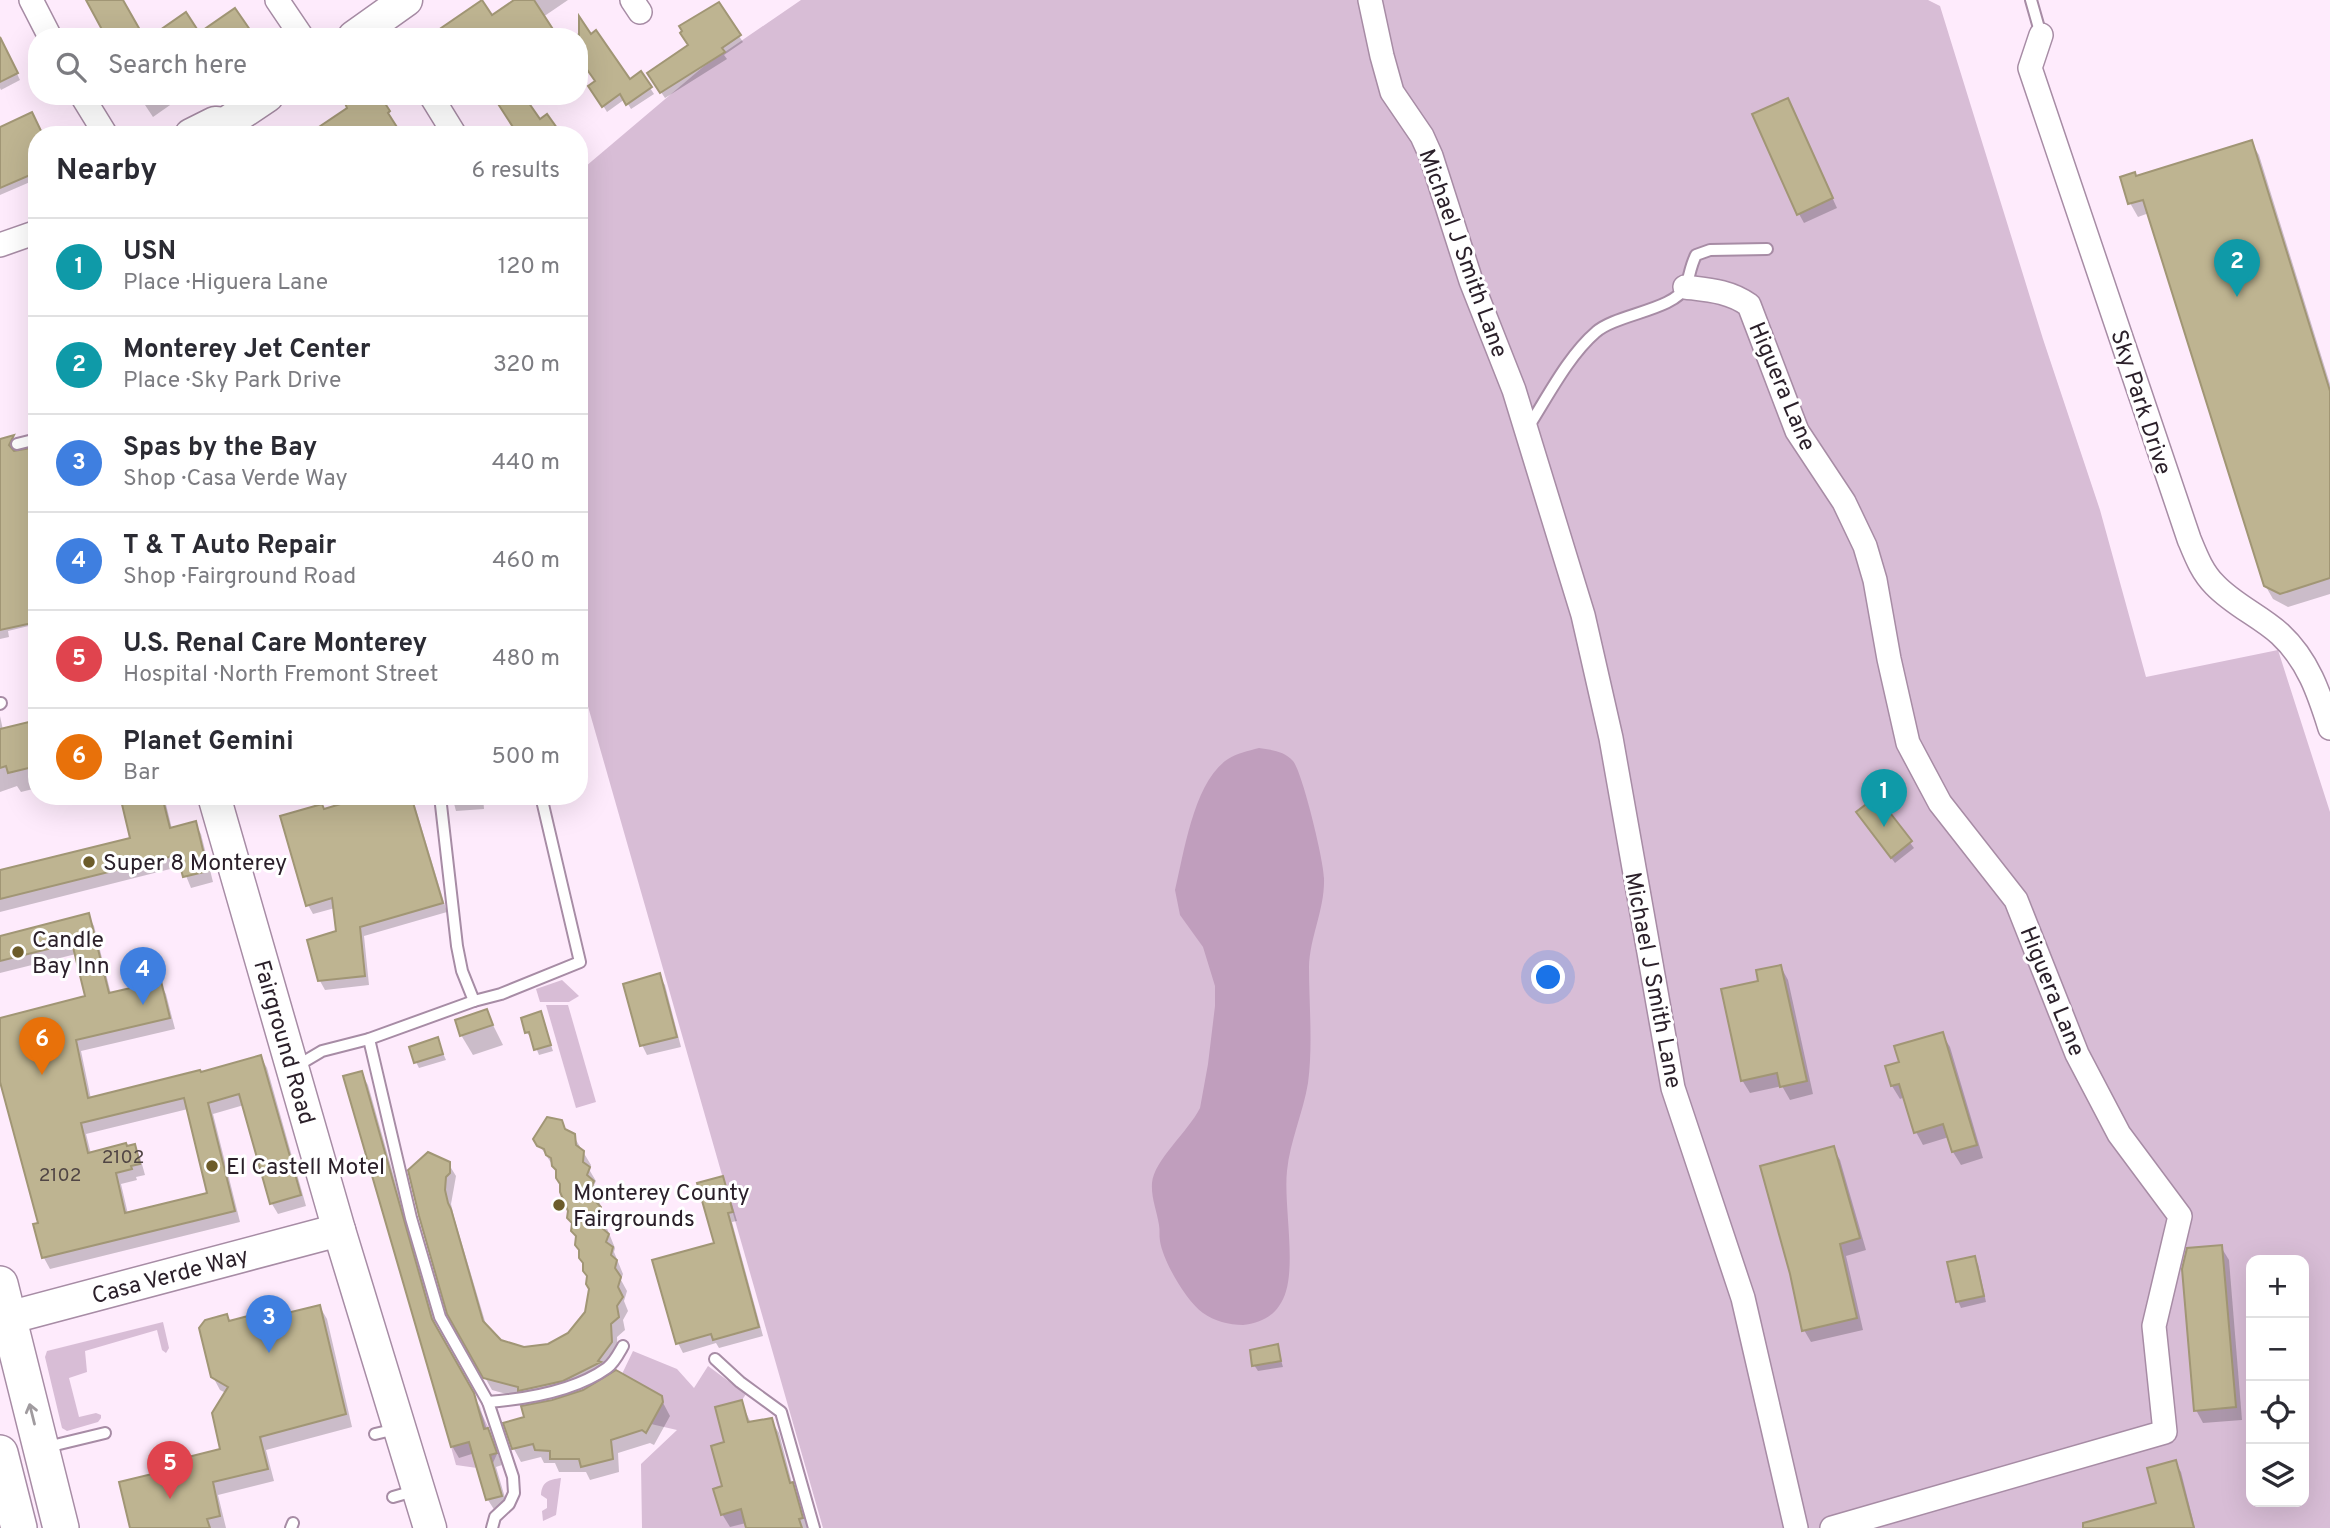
<!DOCTYPE html>
<html lang="en">
<head>
<meta charset="utf-8">
<style>
	:root { --surface:#fff; --page:#f2f2f3; --text:#2b2b33; --muted:#7c7c81; --line:#e1e1e2; --accent:#6c5c2a }
	body { margin:0; font-family:Overpass,sans-serif; background:var(--page); color:var(--text) }
	.controls { position:absolute; right:21px; bottom:21px; display:grid; overflow:hidden; border-radius:14px; box-shadow:0 7px 28px #0002 }
	.controls button { width:63px; height:63px; display:grid; place-items:center; padding:0; border:0; border-bottom:2px solid var(--line); background:var(--surface); color:var(--text); font:35px sans-serif }
	.you { position:absolute; left:1549px; top:978px; width:24px; height:24px; margin:-18px; border:5px solid #fff; border-radius:50%; background:#1a73e8; box-shadow:0 0 0 10px #1a73e833 }
	.badge { display:grid; place-items:center; width:46px; height:46px; border-radius:50%; background:var(--accent); color:#fff; font-size:23px; font-weight:700 }
	.pin { position:absolute; translate:-50% -58px; filter:drop-shadow(0 2px 4px #0008) }
	.pin::after { content:''; position:absolute; top:37px; width:24px; height:21px; background:inherit; clip-path:polygon(0 0,100% 0,50% 100%) }
	.list { margin:0; padding:0; list-style:none }
	h2 { display:flex; justify-content:space-between; align-items:center; height:91px; margin:0; padding:0 28px; font-size:30px }
	h2 small { font-size:23px; font-weight:400; color:var(--muted) }
	.list li { display:grid; grid-template-columns:46px 1fr auto; gap:21px; align-items:center; box-sizing:border-box; height:98px; padding:0 28px; border-top:2px solid var(--line) }
	.list b { display:block; font-size:26px; white-space:nowrap }
	.list p { margin:0; font-size:23px; white-space:nowrap; color:var(--muted) }
	.list em { font-size:23px; font-style:normal; color:var(--muted) }
	.icon { flex:none; width:38px; height:38px; fill:none; stroke:currentColor; stroke-width:2; stroke-linecap:round; stroke-linejoin:round }
	.map { position:relative; flex:none; width:2330px; height:1528px; overflow:hidden }
	.search { position:absolute; background:var(--surface); box-shadow:0 7px 28px #0002; left:28px; top:28px; width:560px; height:77px; display:flex; align-items:center; gap:18px; box-sizing:border-box; padding:0 24px; border-radius:28px; color:var(--muted); font-size:26px }
	.panel { position:absolute; background:var(--surface); box-shadow:0 7px 28px #0002; left:28px; top:126px; width:560px; height:679px; border-radius:28px }
	.map>svg:first-child { display:block }
</style>
</head>
<body>
<div class="map">
<svg width="2330" height="1528" viewBox="0 0 2330 1528">
	<rect width="100%" height="100%" fill="#feebfc"/>
	<g fill="#d8bdd6" fill-rule="evenodd">
		<path d="M801 0H1928L1940 6 2043 339 2100 510 2146 677 2278 650 2330 812V1528H823L579 675V172L703 67ZM2251 1260H2304V1502H2251Z"/>
		<polygon points="562,980 579,996 569,1002 540,1002 536,989"/>
		<polygon points="546,1005 568,1005 596,1102 576,1108"/>
		<polygon points="163,1322 169,1348 166,1353 162,1350 157,1330 85,1351 87,1372 69,1378 79,1417 96,1413 101,1415 101,1418 98,1422 67,1431 62,1428 45,1357 47,1351"/>
		<polygon points="633,1351 677,1369 694,1388 708,1366 746,1394 742,1400 715,1407 724,1442 711,1446 722,1486 713,1489 721,1514 741,1509 748,1528 642,1528 641,1464 677,1430 651,1424 663,1402 662,1396 622,1374"/>
		<polygon points="457,1363 497,1445 497,1454 493,1463 477,1468 456,1465 451,1447 486,1437 480,1414"/>
		<path d="M561 1478 556 1515 543 1521 542 1511 547 1508V1499L541 1495C542 1481 549 1480 561 1478Z"/>
	</g>
	<path fill="#c09ebd" d="M1259 748C1272 750 1284 751 1293 761 1302 771 1324 861 1324 878 1325 909 1310 936 1309 967 1309 1004 1313 1046 1308 1083 1303 1113 1290 1141 1287 1171 1283 1208 1300 1279 1279 1306 1271 1318 1257 1324 1243 1325 1229 1325 1214 1321 1203 1313 1186 1301 1163 1261 1160 1241 1159 1236 1160 1230 1159 1225 1157 1211 1151 1198 1152 1183 1154 1160 1188 1132 1200 1108L1208 1064 1215 1006V986L1203 947 1180 915 1175 890C1184 853 1194 781 1228 759 1237 753 1248 751 1259 748Z"/>
	<g fill="#0003" fill-rule="evenodd">
		<polygon points="517,0 568,0 543,17 491,18"/>
		<polygon points="718,5 743,42 724,55 727,59 665,98 652,79 690,46"/>
		<polygon points="585,28 630,82 641,74 654,94 631,109 625,99 607,112 591,86 597,82 579,37 573,37"/>
		<polygon points="0,38 20,80 1,90 0,88"/>
		<polygon points="139,96 183,96 153,117"/>
		<polygon points="1788,100 1837,208 1804,223 1799,214"/>
		<polygon points="37,135 37,179 0,195 0,154"/>
		<polygon points="2251,142 2259,155 2330,384 2330,594 2288,607 2273,599 2265,585 2149,213 2138,217 2130,203 2136,178"/>
		<polygon points="14,437 10,449 13,453 37,449 37,624 8,631 9,637 0,639 0,441"/>
		<polygon points="0,716 3,730 37,722 37,788 21,792 17,786 0,792"/>
		<polygon points="122,796 164,796 172,829 195,823 201,834 213,882 191,888 182,866 0,912 0,872 132,839"/>
		<polygon points="376,796 412,796 447,912 364,936 369,985 325,990 320,981 338,933 335,908 313,914 308,905 325,811"/>
		<polygon points="452,796 483,796 484,809 456,811"/>
		<polygon points="1877,799 1914,848 1895,863 1862,819"/>
		<path d="M88 915 94 926 111 994 160 983 166 994 175 1029 81 1051 91 1099 201 1074 261 1057 267 1068 306 1206 278 1214 272 1204 244 1105 213 1114 240 1222 50 1269 44 1258 36 1225 40 1224 0 1074V1020L87 997 76 954 0 973V937ZM188 1109 209 1194 128 1214 121 1184 137 1180 136 1177 145 1175 140 1157 134 1146 91 1154 86 1134Z"/>
		<polygon points="1781,967 1788,980 1813,1094 1790,1100 1782,1086 1750,1093 1742,1080 1760,982"/>
		<polygon points="659,976 665,985 681,1047 647,1055 642,1045"/>
		<polygon points="486,1011 503,1045 473,1055 461,1035"/>
		<polygon points="540,1013 553,1051 539,1055 532,1038 527,1033 523,1019"/>
		<polygon points="1942,1034 1950,1047 1983,1158 1961,1165 1953,1152 1949,1137 1923,1145 1916,1132 1905,1097 1900,1099 1892,1086 1901,1063"/>
		<polygon points="437,1039 446,1060 419,1068 416,1062"/>
		<polygon points="361,1073 368,1085 438,1333 480,1407 487,1430 494,1442 502,1465 496,1467 508,1508 495,1511 488,1500 475,1453 459,1458 452,1446"/>
		<polygon points="561,1121 567,1132 573,1135 591,1165 590,1171 596,1181 594,1185 600,1195 598,1199 607,1221 606,1226 615,1248 614,1252 623,1274 621,1280 627,1291 624,1301 628,1311 623,1320 625,1330 617,1337 618,1356 605,1373 608,1377 660,1397 670,1416 654,1445 650,1443 618,1453 619,1472 590,1480 586,1472 559,1472 555,1463 544,1463 541,1457 521,1462 514,1449 506,1425 526,1419 552,1402 584,1392 592,1385 555,1397 527,1402 525,1399 492,1390 449,1313 420,1216 448,1163 456,1176 451,1204 454,1217 487,1328 501,1342 524,1348 548,1346 569,1334 587,1313 590,1302 589,1278 558,1173 535,1139"/>
		<polygon points="1833,1148 1840,1160 1866,1250 1846,1256 1863,1330 1811,1342 1804,1330"/>
		<polygon points="722,1178 727,1187 737,1221 732,1222 763,1336 719,1348 716,1343 683,1353 678,1343 716,1244"/>
		<polygon points="2221,1247 2229,1260 2242,1420 2203,1423 2196,1410"/>
		<polygon points="1974,1258 1978,1264 1986,1302 1961,1308 1958,1301"/>
		<polygon points="320,1307 327,1319 352,1427 266,1450 274,1481 218,1495 226,1528 131,1528 179,1470 222,1451 226,1393 220,1390 213,1377 230,1322 251,1324"/>
		<polygon points="1277,1346 1283,1367 1258,1371 1254,1365"/>
		<polygon points="741,1402 751,1423 771,1420 779,1433 793,1487 800,1497 808,1528 748,1528 746,1523 730,1527 722,1514 726,1443"/>
		<polygon points="2175,1462 2181,1472 2195,1528 2097,1528 2158,1504"/>
	</g>
	<g fill="#beb491" stroke="#a19675" stroke-width="2" fill-rule="evenodd">
		<polygon points="86,0 123,0 144,37 106,37"/>
		<polygon points="482,0 492,15 514,0 534,0 558,37 428,37"/>
		<polygon points="719,2 741,35 722,48 725,52 660,93 647,73 688,45 680,33 682,31 679,26"/>
		<polygon points="235,8 255,37 193,37"/>
		<polygon points="186,12 197,29 185,37 150,37"/>
		<polygon points="579,16 591,34 596,30 630,79 641,71 652,87 626,105 620,94 602,107 588,86 595,81 579,58"/>
		<polygon points="0,37 18,73 0,82"/>
		<polygon points="355,96 374,96 376,100 381,97 390,111 388,113 402,135 307,135 347,108 345,103"/>
		<polygon points="493,96 524,96 540,119 547,114 562,135 518,135"/>
		<polygon points="1788,98 1833,198 1797,215 1752,114"/>
		<polygon points="32,112 43,135 37,135 37,172 0,188 0,127"/>
		<polygon points="2252,140 2330,391 2330,578 2280,594 2264,586 2143,200 2128,204 2120,177 2135,172 2136,176"/>
		<polygon points="14,435 9,445 14,451 37,447 37,622 0,630 0,439"/>
		<polygon points="37,720 37,766 8,773 6,766 0,768 0,729"/>
		<polygon points="120,796 162,796 170,828 196,821 208,871 183,877 177,855 0,899 0,870 130,838"/>
		<polygon points="367,796 411,796 443,903 360,927 365,976 318,981 307,940 336,931 332,898 306,906 280,816 322,804 324,809"/>
		<polygon points="1877,796 1912,841 1891,858 1856,812"/>
		<path d="M89 913 109 993 161 981 170 1018 76 1040 88 1098 200 1070 201 1072 261 1055 301 1195 270 1204 239 1094 208 1103 235 1211 42 1258 33 1224 38 1223 0 1082V1018L85 996 72 943 0 961V936ZM184 1098 207 1193 125 1213 116 1173 132 1169 131 1166 140 1164 135 1144 127 1146 126 1143 88 1153 81 1123Z"/>
		<polygon points="1781,965 1807,1081 1780,1087 1777,1073 1741,1081 1721,989 1758,981 1756,970"/>
		<polygon points="660,973 677,1037 640,1046 623,984"/>
		<polygon points="487,1009 493,1025 460,1036 455,1020"/>
		<polygon points="541,1011 551,1045 534,1050 529,1032 525,1033 521,1018"/>
		<polygon points="1943,1032 1977,1145 1952,1152 1943,1124 1914,1133 1899,1084 1891,1086 1885,1066 1899,1062 1894,1046"/>
		<polygon points="438,1037 443,1054 414,1063 409,1047"/>
		<polygon points="362,1071 432,1319 474,1393 484,1429 488,1428 497,1453 490,1455 502,1496 486,1500 469,1442 451,1447 343,1076"/>
		<polygon points="547,1117 562,1120 565,1129 575,1134 576,1145 584,1151 583,1162 590,1167 587,1175 594,1181 591,1189 597,1193 596,1202 601,1207 599,1215 605,1221 603,1229 609,1234 606,1242 613,1247 611,1255 617,1260 615,1268 621,1277 618,1287 623,1297 617,1306 619,1317 611,1324 612,1342 598,1361 601,1362 563,1381 518,1391 518,1387 483,1378 447,1314 419,1216 408,1170 428,1152 450,1162 450,1173 446,1177 445,1190 448,1203 451,1209 483,1321 501,1340 524,1347 548,1344 568,1333 585,1312 589,1289 586,1284 587,1276 583,1271 583,1263 579,1258 579,1250 575,1245 576,1236 571,1231 572,1223 567,1218 568,1211 560,1192 560,1184 556,1178 556,1170 552,1166 551,1158 546,1155 544,1149 537,1146 533,1139"/>
		<polygon points="1834,1146 1860,1238 1840,1244 1857,1318 1802,1331 1790,1274 1760,1166"/>
		<polygon points="723,1176 733,1212 728,1213 759,1327 713,1340 711,1334 676,1344 652,1260 714,1243 697,1183"/>
		<polygon points="2222,1245 2236,1407 2194,1411 2182,1269 2187,1248"/>
		<polygon points="1975,1256 1984,1296 1956,1302 1947,1262"/>
		<polygon points="320,1305 346,1414 260,1437 268,1469 213,1482 220,1516 207,1519 210,1528 130,1528 119,1482 177,1468 176,1460 220,1449 212,1413 228,1387 211,1377 199,1328 205,1320 227,1314 229,1321 248,1316 250,1322"/>
		<polygon points="1278,1344 1281,1361 1252,1366 1250,1350"/>
		<polygon points="616,1370 662,1396 663,1402 646,1433 642,1430 611,1440 613,1459 581,1467 579,1459 550,1459 550,1451 535,1450 533,1444 512,1449 503,1423 524,1417 521,1406 552,1400 583,1390"/>
		<polygon points="742,1400 748,1422 772,1418 790,1483 793,1482 803,1518 799,1519 802,1528 746,1528 741,1509 721,1515 713,1489 722,1486 711,1446 724,1442 715,1407"/>
		<polygon points="2176,1460 2194,1528 2083,1528 2083,1523 2156,1503 2147,1468"/>
	</g>
	<g fill="none" stroke-linecap="round" stroke-linejoin="round">
		<defs>
			<g id="lane">
				<polyline points="2031,0 2041,35"/>
				<path d="M1527 429C1547 398 1568 356 1596 332 1616 314 1675 310 1686 286 1690 275 1690 267 1696 255L1710 250 1767 249"/>
				<polyline points="17,444 37,439"/>
				<polyline points="0,704 1,703"/>
				<polyline points="440,796 457,946 462,971 474,1001"/>
				<polyline points="369,1039 411,1218 440,1317 488,1402 513,1477 514,1493 509,1504 495,1517 492,1528"/>
				<polyline points="295,1067 322,1051 369,1039 474,1001 501,994 580,962 541,796"/>
				<polyline points="715,1359 740,1382 781,1412 814,1528"/>
				<path d="M488 1402C526 1399 575 1391 607 1368 614 1363 619 1353 623 1346"/>
				<polyline points="375,1434 396,1429"/>
				<polyline points="47,1447 105,1433"/>
				<polyline points="393,1497 414,1491"/>
				<polyline points="291,1528 293,1523"/>
			</g>
			<g id="street">
				<polyline points="31,0 50,37"/>
				<polyline points="277,0 302,37"/>
				<polyline points="632,0 640,12"/>
				<polyline points="1370,0 1382,56 1392,92 1422,136 1431,156 1471,281 1514,390 1583,615 1611,738 1673,1088 1743,1298 1796,1528"/>
				<path d="M2041 35 2030 68 2189 539C2196 556 2202 572 2215 585 2234 605 2260 616 2280 634 2308 660 2319 693 2330 728"/>
				<polyline points="82,96 106,135"/>
				<polyline points="431,96 455,135"/>
				<polyline points="0,245 37,232"/>
				<path d="M1685 287C1709 290 1729 291 1749 305L1797 431 1844 502 1865 546 1875 580 1889 659 1908 743 1940 803 2016 900 2077 1054 2119 1134 2180 1216 2154 1326 2165 1432 1832 1528"/>
			</g>
			<g id="secondary">
				<polyline points="354,37 406,0"/>
				<polyline points="191,135 215,123 225,124 267,96"/>
				<polyline points="214,796 339,1230 430,1528"/>
				<polyline points="0,1320 339,1230"/>
			</g>
			<g id="primary">
				<polyline points="0,1284 61,1528"/>
				<polyline points="0,1453 19,1528"/>
			</g>
		</defs>
		<use href="#lane" stroke="#a78ca5" stroke-width="14"/>
		<use href="#street" stroke="#a78ca5" stroke-width="26"/>
		<use href="#secondary" stroke="#a78ca5" stroke-width="35"/>
		<use href="#primary" stroke="#a78ca5" stroke-width="38"/>
		<use href="#lane" stroke="#fff" stroke-width="10"/>
		<use href="#street" stroke="#fff" stroke-width="23"/>
		<use href="#secondary" stroke="#fff" stroke-width="32"/>
		<use href="#primary" stroke="#fff" stroke-width="35"/>
	</g>
	<defs><path id="oneway-shaft" d="M-6 0H5M1.5-3L5.5 0L1.5 3" fill="none" stroke-width="1.6" stroke-linecap="round" stroke-linejoin="round" transform="scale(1.75)"/></defs>
	<use stroke="#a09b9f" href="#oneway-shaft" transform="translate(32 1414) rotate(-104)"/>
	<g fill="#6c5c2a" stroke="#fff" stroke-width="2.5">
		<circle cx="89" cy="862" r="7"/>
		<circle cx="18" cy="952" r="7"/>
		<circle cx="212" cy="1166" r="7"/>
		<circle cx="559" cy="1205" r="7"/>
	</g>
	<g text-anchor="middle" stroke-width="6" stroke-linejoin="round" paint-order="stroke">
		<g font-size="19" fill="#504544">
			<text x="123" y="1163">2102</text>
			<text x="60" y="1181">2102</text>
		</g>
		<g font-size="23" fill="#2b202a" stroke="#fff">
			<text transform="translate(1464 253) rotate(70)" y="8">Michael J Smith Lane</text>
			<text transform="translate(1783 386) rotate(67)" y="8">Higuera Lane</text>
			<text transform="translate(2142 402) rotate(72)" y="8">Sky Park Drive</text>
			<text transform="translate(1654 980) rotate(79)" y="8">Michael J Smith Lane</text>
			<text transform="translate(2053 991) rotate(68)" y="8">Higuera Lane</text>
			<text transform="translate(285 1042) rotate(74)" y="8">Fairground Road</text>
			<text transform="translate(170 1275) rotate(-15)" y="8">Casa Verde Way</text>
		</g>
		<g font-size="23" fill="#2b202a" stroke="#fff" text-anchor="start">
			<text x="103" y="870">Super 8 Monterey</text>
			<text x="32" y="947">Candle<tspan x="32" dy="26">Bay Inn</tspan></text>
			<text x="226" y="1174">El Castell Motel</text>
			<text x="573" y="1200">Monterey County<tspan x="573" dy="26">Fairgrounds</tspan></text>
		</g>
	</g>
</svg>
<div class="controls">
<button>+</button>
<button>−</button>
<button><svg class="icon" aria-label="locate" viewBox="0 0 24 24"><circle cx="12" cy="12" r="6"/><path d="M12 2v4M12 18v4M2 12h4M18 12h4"/></svg></button>
<button><svg class="icon" aria-label="layers" viewBox="0 0 24 24"><path d="M12 4l9 5-9 5-9-5zM3 14l9 5 9-5"/></svg></button>
</div>
<div class="you"></div>
<div class="pin badge" style="left:1884px;top:827px;background:#0f9aa8">1</div>
<div class="pin badge" style="left:2237px;top:297px;background:#0f9aa8">2</div>
<div class="pin badge" style="left:269px;top:1353px;background:#3f7fe0">3</div>
<div class="pin badge" style="left:143px;top:1005px;background:#3f7fe0">4</div>
<div class="pin badge" style="left:170px;top:1499px;background:#e0444e">5</div>
<div class="pin badge" style="left:42px;top:1075px;background:#e8710a">6</div>
<div class="search"><svg class="icon" aria-label="search" viewBox="0 0 24 24"><circle cx="10" cy="10" r="6"/><path d="M15 15l6 6"/></svg>Search here</div>
<section class="panel">
<h2>Nearby<small>6 results</small></h2>
<ul class="list">
<li><span class="badge" style="background:#0f9aa8">1</span><div><b>USN</b><p>Place · Higuera Lane</p></div><em>120 m</em></li>
<li><span class="badge" style="background:#0f9aa8">2</span><div><b>Monterey Jet Center</b><p>Place · Sky Park Drive</p></div><em>320 m</em></li>
<li><span class="badge" style="background:#3f7fe0">3</span><div><b>Spas by the Bay</b><p>Shop · Casa Verde Way</p></div><em>440 m</em></li>
<li><span class="badge" style="background:#3f7fe0">4</span><div><b>T &amp; T Auto Repair</b><p>Shop · Fairground Road</p></div><em>460 m</em></li>
<li><span class="badge" style="background:#e0444e">5</span><div><b>U.S. Renal Care Monterey</b><p>Hospital · North Fremont Street</p></div><em>480 m</em></li>
<li><span class="badge" style="background:#e8710a">6</span><div><b>Planet Gemini</b><p>Bar</p></div><em>500 m</em></li>
</ul>
</section>
</div>
</body>
</html>
